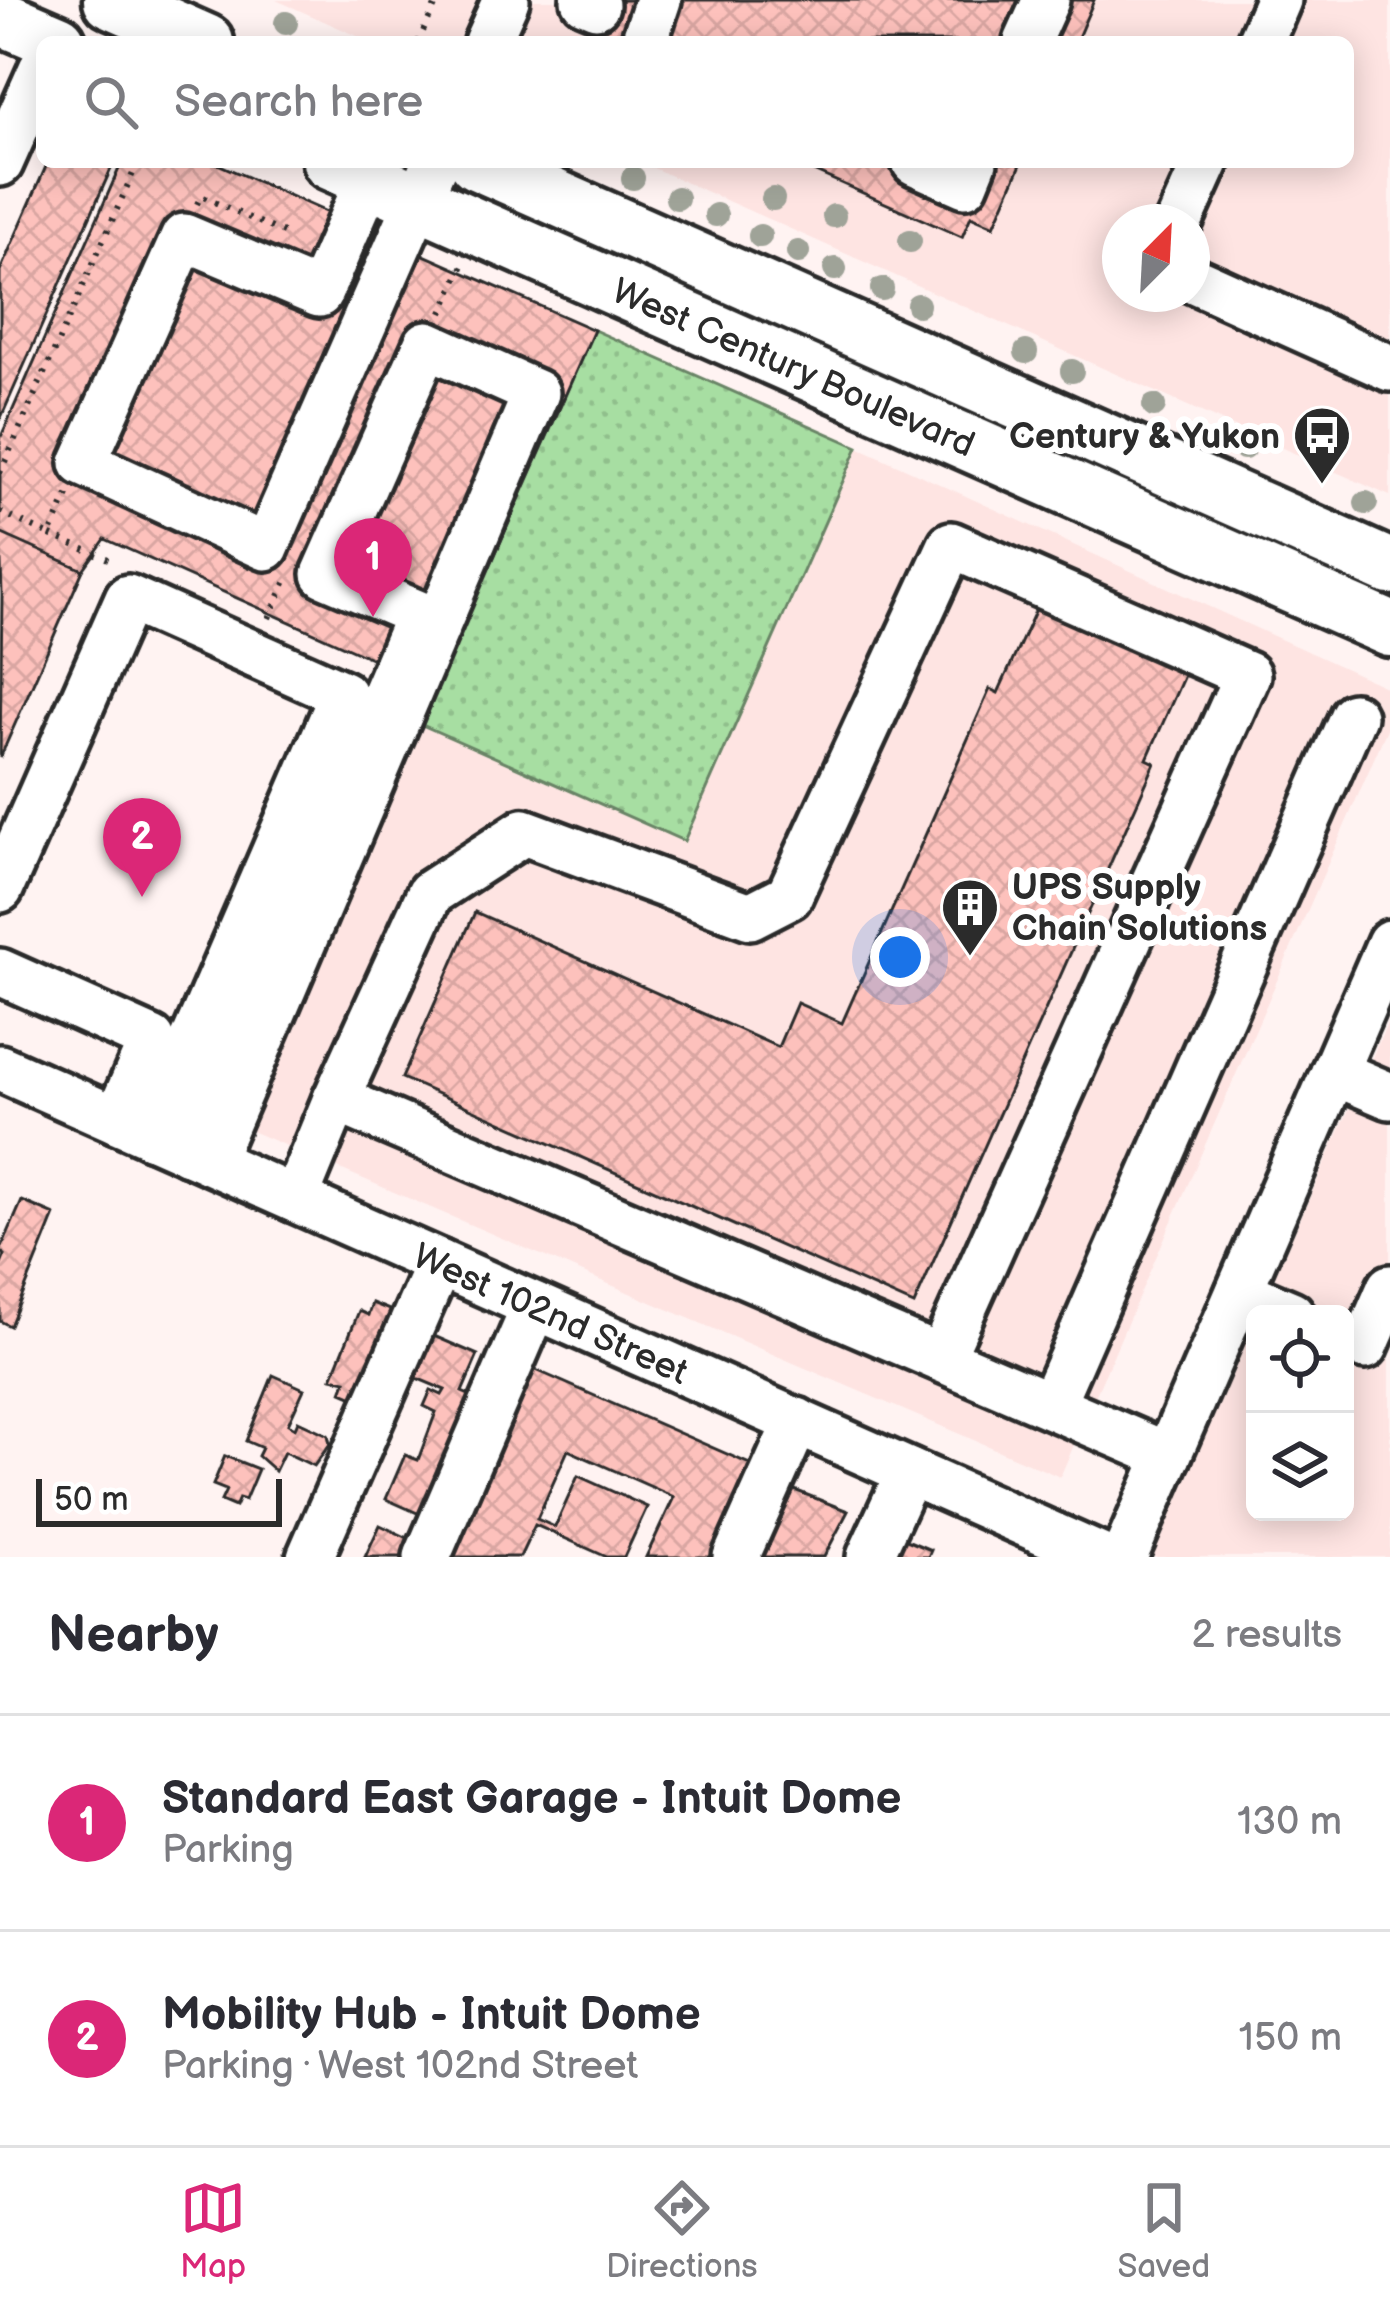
<!DOCTYPE html>
<html lang="en">
<head>
<meta charset="utf-8">
<style>
	:root { --surface:#fff; --page:#f7f7f7; --text:#2b2b33; --muted:#7c7c81; --line:#e1e1e2; --accent:#db2777 }
	body { margin:0; font-family:"Balsamiq Sans",sans-serif; background:var(--page); color:var(--text) }
	.controls { position:absolute; right:36px; bottom:36px; display:grid; overflow:hidden; border-radius:18px; box-shadow:0 6px 30px #0003 }
	.controls button { width:108px; height:108px; display:grid; place-items:center; padding:0; border:0; border-bottom:3px solid var(--line); background:var(--surface); color:var(--text); font:60px sans-serif }
	.compass { position:absolute; left:1102px; top:204px; width:108px; height:108px; border-radius:50%; background:var(--surface); box-shadow:0 6px 30px #0003; rotate:24deg }
	.scale { position:absolute; left:36px; bottom:30px; width:246px; box-sizing:border-box; padding-left:12px; border:6px solid #2b2b2b; border-top:0; font-size:33px; line-height:42px; white-space:nowrap; color:#2b2b2b; -webkit-text-stroke:9px #fff; paint-order:stroke }
	.you { position:absolute; left:900px; top:957px; width:42px; height:42px; margin:-30px; border:9px solid #fff; border-radius:50%; background:#1a73e8; box-shadow:0 0 0 18px #1a73e833 }
	.badge { display:grid; place-items:center; width:78px; height:78px; border-radius:50%; background:var(--accent); color:#fff; font-size:39px; font-weight:700 }
	.pin { position:absolute; translate:-50% -99px; filter:drop-shadow(0 3px 6px #0008) }
	.pin::after { content:''; position:absolute; top:63px; width:42px; height:36px; background:inherit; clip-path:polygon(0 0,100% 0,50% 100%) }
	.list { margin:0; padding:0; list-style:none }
	h2 { display:flex; justify-content:space-between; align-items:center; height:156px; margin:0; padding:0 48px; font-size:51px }
	h2 small { font-size:39px; font-weight:400; color:var(--muted) }
	.list li { display:grid; grid-template-columns:78px 1fr auto; gap:36px; align-items:center; box-sizing:border-box; height:216px; padding:0 48px; border-top:3px solid var(--line) }
	.list b { display:block; font-size:45px; white-space:nowrap }
	.list p { margin:0; font-size:39px; white-space:nowrap; color:var(--muted) }
	.list em { font-size:39px; font-style:normal; color:var(--muted) }
	.icon { flex:none; width:66px; height:66px; fill:none; stroke:currentColor; stroke-width:2; stroke-linecap:round; stroke-linejoin:round }
	.map { position:relative; flex:none; width:1390px; height:1557px; overflow:hidden }
	.search { position:absolute; background:var(--surface); box-shadow:0 6px 30px #0003; left:36px; right:36px; top:36px; height:132px; display:flex; align-items:center; gap:30px; box-sizing:border-box; padding:0 42px; border-radius:18px; color:var(--muted); font-size:45px }
	.sheet { height:588px; background:var(--surface) }
	nav { display:flex; justify-content:space-around; align-items:center; box-sizing:border-box; height:168px; border-top:3px solid var(--line); background:var(--surface); font-size:33px; color:var(--muted) }
	nav a { display:grid; justify-items:center; gap:6px }
	nav .on { color:var(--accent) }
	.map>svg:first-child { display:block }
</style>
</head>
<body>
<div class="map">
<svg width="1390" height="1557" viewBox="0 0 1390 1557">
	<defs>
		<pattern id="grass-dots" width="8" height="8" patternUnits="userSpaceOnUse" patternTransform="scale(3)"><rect width="8" height="8" fill="#a7dea2"/><path d="M2 2h.1M6 6h.1" fill="none" stroke="#90bf8c" stroke-width="1.8" stroke-linecap="round"/></pattern>
		<pattern id="building-cross-hatch" width="8" height="8" patternUnits="userSpaceOnUse" patternTransform="scale(3)"><rect width="8" height="8" fill="#fdc1bc"/><path d="M0 0l8 8M0 8l8-8" fill="none" stroke="#d9a6a2"/></pattern>
	</defs>
	<rect width="100%" height="100%" fill="#fff3f2"/>
	<filter id="ink" filterUnits="userSpaceOnUse"><feTurbulence type="fractalNoise" baseFrequency=".00833" numOctaves="2"/><feDisplacementMap in="SourceGraphic" scale="24" xChannelSelector="R" yChannelSelector="G"/><feConvolveMatrix kernelMatrix="1 2 1 2 8 2 1 2 1" color-interpolation-filters="sRGB"/></filter>
	<g filter="url(#ink)">
		<g fill="#fee4e2" fill-rule="evenodd">
			<path d="M276 0H1390V496L640 162H1348V42H371ZM1120 222H1192V294H1120Z"/>
			<polygon points="858,447 1390,689 1390,722 1060,1477 242,1127 420,724 684,841"/>
			<polygon points="1390,1017 1390,1557 1150,1557 1255,1320 1255,1512 1345,1512 1345,1314 1258,1314"/>
		</g>
		<polygon fill="url(#grass-dots)" stroke="#698466" stroke-width="3" points="594,330 858,447 684,841 420,724"/>
		<g fill="url(#building-cross-hatch)" stroke="#2b2b2b" stroke-width="3">
			<polygon points="598,0 1094,0 1076,42 580,42"/>
			<polygon points="48,162 114,162 0,420 0,271"/>
			<polygon points="122,162 213,162 594,330 242,1127 384,664 105,539 83,570 0,536 0,439"/>
			<polygon points="793,162 1022,162 994,226 971,216 962,237"/>
			<polygon points="0,533 83,570 0,758 2,594"/>
			<polygon points="1037,607 1185,673 1147,759 1155,763 914,1305 402,1078 475,912 778,1047 797,1003 842,1023 990,689 998,693"/>
			<polygon points="22,1201 55,1215 10,1326 0,1321 0,1267 5,1255 0,1251"/>
			<polygon points="372,1303 392,1311 380,1338 388,1341 361,1400 342,1392 346,1381 332,1378 359,1311 368,1315"/>
			<polygon points="420,1330 478,1355 462,1392 478,1399 422,1515 386,1499 405,1455 418,1460 436,1412 424,1406 431,1390 442,1395 445,1390 402,1372"/>
			<polygon points="520,1363 770,1473 724,1557 646,1557 674,1497 568,1450 537,1519 555,1527 578,1476 647,1507 624,1557 607,1557 535,1525 520,1557 444,1557"/>
			<polygon points="273,1375 304,1389 288,1424 295,1428 298,1421 328,1435 330,1444 314,1466 284,1452 275,1471 258,1456 262,1448 246,1441"/>
			<polygon points="225,1456 258,1469 245,1500 239,1498 235,1507 221,1501 226,1490 213,1485"/>
			<polygon points="792,1489 848,1511 824,1557 762,1557"/>
			<polygon points="380,1525 410,1539 404,1552 412,1557 365,1557"/>
			<polygon points="897,1536 931,1550 928,1557 888,1557"/>
		</g>
		<g fill="none" stroke-linecap="round" stroke-linejoin="round">
			<defs>
				<g id="minor">
					<polyline points="584,0 596,5"/>
					<polyline points="487,42 506,0"/>
					<polyline points="644,42 658,0"/>
					<polyline points="1027,42 1046,0"/>
					<polyline points="1260,42 1278,0"/>
					<polyline points="915,162 965,184 974,162"/>
					<polyline points="0,163 42,69"/>
					<polyline points="369,179 319,294 184,237 83,463 266,547 435,162"/>
					<polyline points="1179,222 1206,162"/>
					<polyline points="1192,279 1390,368"/>
					<polyline points="0,889 128,598 343,694 152,1136"/>
					<polyline points="0,972 152,1040 117,1120"/>
					<path id="s1" d="M0 1068 1101 1557"/>
					<polyline points="1334,1072 1390,1096"/>
					<polyline points="188,1152 419,614 325,574 427,344 536,393 210,1161"/>
					<polyline points="295,1199 336,1099"/>
					<polyline points="1239,1292 1291,1314"/>
					<polyline points="1365,1346 1390,1288"/>
					<polyline points="942,1356 1247,675 951,545 789,896 750,916 524,832 430,893 336,1099 1168,1456"/>
					<polyline points="1052,1403 1353,716"/>
					<polyline points="310,1557 439,1263"/>
					<polyline points="427,1557 535,1306"/>
					<polyline points="736,1557 797,1421"/>
					<polyline points="870,1557 909,1472"/>
					<polyline points="1124,1557 1390,943"/>
				</g>
				<g id="major">
					<polyline points="111,0 206,42"/>
					<polyline points="0,17 58,42"/>
					<path id="s2" d="M330 162 1390 629"/>
					<polyline points="476,162 1390,567"/>
				</g>
			</defs>
			<use href="#minor" stroke="#2b2b2b" stroke-width="54"/>
			<use href="#major" stroke="#2b2b2b" stroke-width="63"/>
			<g stroke="#2b2b2b" stroke-width="6" stroke-dasharray="3 9" stroke-linecap="butt">
				<polyline points="418,42 438,0"/>
				<polyline points="197,204 201,196 290,236"/>
				<polyline points="442,313 463,265"/>
				<polyline points="0,473 138,162"/>
				<polyline points="0,512 50,535 68,495"/>
				<polyline points="50,535 113,561"/>
				<polyline points="269,618 286,581"/>
			</g>
			<use href="#minor" stroke="#fff" stroke-width="45"/>
			<use href="#major" stroke="#fff" stroke-width="54"/>
		</g>
		<g fill="#9fa398">
			<circle cx="286" cy="23" r="12"/>
			<circle cx="633" cy="178" r="12"/>
			<circle cx="677" cy="198" r="12"/>
			<circle cx="773" cy="199" r="12"/>
			<circle cx="716" cy="215" r="12"/>
			<circle cx="834" cy="216" r="12"/>
			<circle cx="760" cy="236" r="12"/>
			<circle cx="910" cy="241" r="12"/>
			<circle cx="798" cy="252" r="12"/>
			<circle cx="835" cy="269" r="12"/>
			<circle cx="882" cy="289" r="12"/>
			<circle cx="918" cy="305" r="12"/>
			<circle cx="1026" cy="352" r="12"/>
			<circle cx="1072" cy="371" r="12"/>
			<circle cx="1154" cy="406" r="12"/>
			<circle cx="1244" cy="448" r="12"/>
			<circle cx="1366" cy="503" r="12"/>
		</g>
	</g>
	<defs>
		<symbol id="bus-pin" viewBox="-11 -11 22 30"><path d="M0 17L-7.5 6A9.5 9.5 0 1 1 7.5 6Z" fill="#2b2b2b" stroke="#fff"/><path d="M-5-6H5V4H4V6H2V4H-2V6H-4V4H-5ZM-3.5-4V0h7V-4ZM-3.5 1.2v1.5H-2V1.2ZM2 1.2v1.5H3.5V1.2Z" fill="#fff"/></symbol>
		<symbol id="building-pin" viewBox="-11 -11 22 30"><path d="M0 17L-7.5 6A9.5 9.5 0 1 1 7.5 6Z" fill="#2b2b2b" stroke="#fff"/><path d="M-4-6H4V6H1V3H-1V6H-4ZM-2.5-4.3h1.7v1.8h-1.7ZM.8-4.3h1.7v1.8H.8ZM-2.5-1h1.7V.8h-1.7ZM.8-1h1.7V.8H.8Z" fill="#fff"/></symbol>
	</defs>
	<g fill-rule="evenodd">
		<use href="#bus-pin" x="1289" y="402" width="66" height="90"/>
		<use href="#building-pin" x="937" y="874" width="66" height="90"/>
	</g>
	<g text-anchor="middle" stroke-width="12" stroke-linejoin="round" paint-order="stroke">
		<g font-size="36" fill="#2b2b2b" stroke="#fff">
			<text dy="13" stroke="none"><textPath href="#s2" startOffset="507">West Century Boulevard</textPath></text>
			<text dy="13" stroke="none"><textPath href="#s1" startOffset="603">West 102nd Street</textPath></text>
		</g>
		<g font-size="36" font-weight="bold" fill="#2b2b2b" stroke="#fff" text-anchor="end">
			<text x="1280" y="448">Century &amp; Yukon</text>
			<text x="1012" y="899" text-anchor="start">UPS Supply<tspan x="1012" dy="41">Chain Solutions</tspan></text>
		</g>
	</g>
</svg>
<div class="controls">
<button><svg class="icon" aria-label="locate" viewBox="0 0 24 24"><circle cx="12" cy="12" r="6"/><path d="M12 2v4M12 18v4M2 12h4M18 12h4"/></svg></button>
<button><svg class="icon" aria-label="layers" viewBox="0 0 24 24"><path d="M12 4l9 5-9 5-9-5zM3 14l9 5 9-5"/></svg></button>
</div>
<svg class="compass" viewBox="-18 -18 36 36"><path d="M0-13l5 13h-10z" fill="#e53935"/><path d="M0 13l5-13h-10z" fill="#7c7c81"/></svg>
<div class="scale">50 m</div>
<div class="you"></div>
<div class="pin badge" style="left:373px;top:617px">1</div>
<div class="pin badge" style="left:142px;top:897px">2</div>
<div class="search"><svg class="icon" aria-label="search" viewBox="0 0 24 24"><circle cx="10" cy="10" r="6"/><path d="M15 15l6 6"/></svg>Search here</div>
</div>
<section class="sheet">
<h2>Nearby<small>2 results</small></h2>
<ul class="list">
<li><span class="badge">1</span><div><b>Standard East Garage - Intuit Dome</b><p>Parking</p></div><em>130 m</em></li>
<li><span class="badge">2</span><div><b>Mobility Hub - Intuit Dome</b><p>Parking · West 102nd Street</p></div><em>150 m</em></li>
</ul>
</section>
<nav>
<a class="on"><svg class="icon" aria-label="map" viewBox="0 0 24 24"><path d="M3 6l6-2 6 2 6-2v14l-6 2-6-2-6 2zM9 4v14M15 6v14"/></svg>Map</a>
<a><svg class="icon" aria-label="directions" viewBox="0 0 24 24"><path d="M12 3l9 9-9 9-9-9zM9 14v-3h6M13 9l2 2-2 2"/></svg>Directions</a>
<a><svg class="icon" aria-label="saved" viewBox="0 0 24 24"><path d="M7 4h10v16l-5-4-5 4z"/></svg>Saved</a>
</nav>
</body>
</html>
